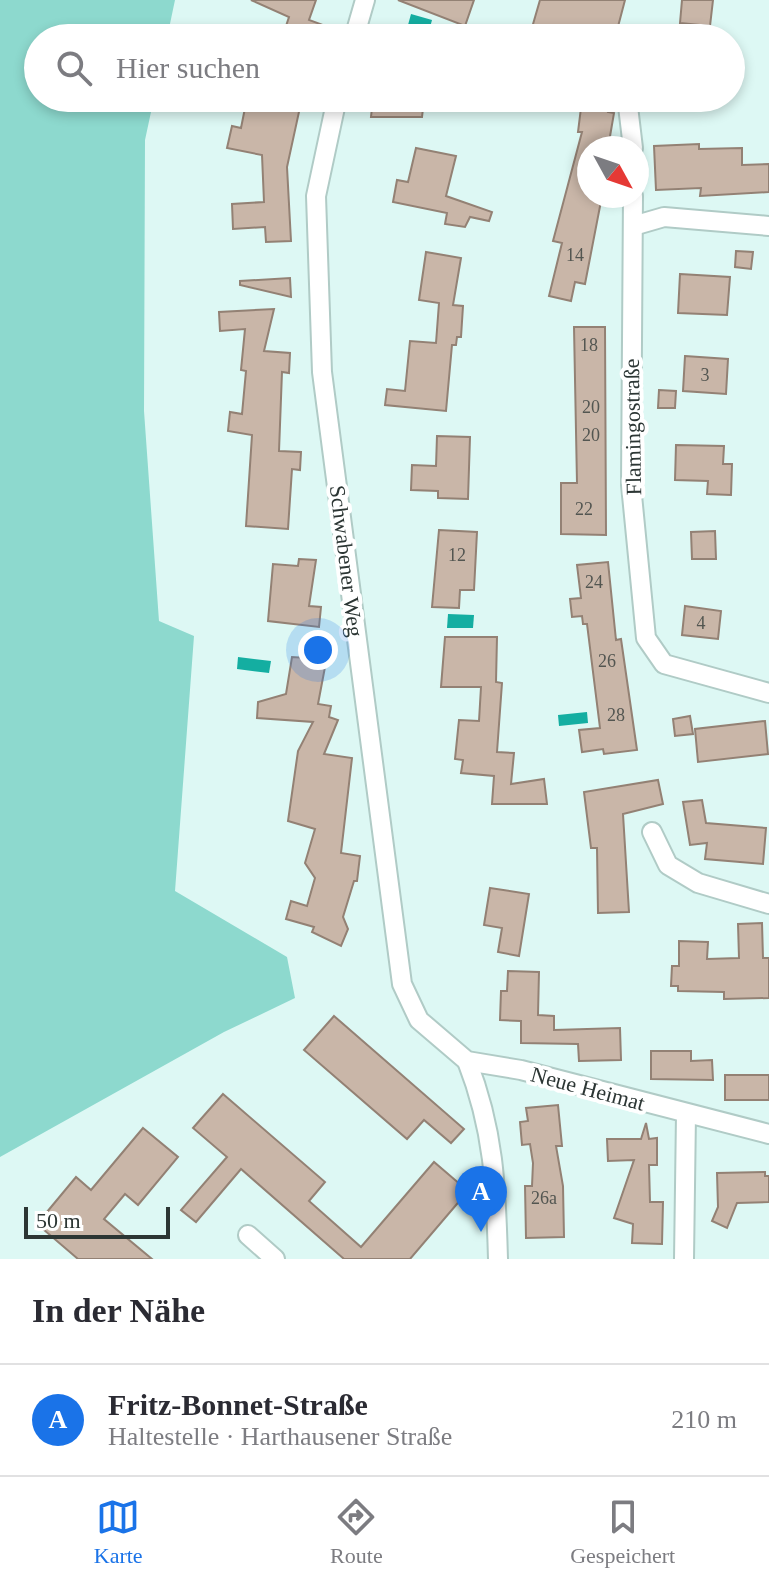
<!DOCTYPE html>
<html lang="de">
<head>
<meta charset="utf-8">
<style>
	:root { --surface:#fff; --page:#f7f7f7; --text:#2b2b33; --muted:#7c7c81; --line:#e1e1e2; --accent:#1a73e8 }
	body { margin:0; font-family:"Times New Roman",serif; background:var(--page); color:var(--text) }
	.compass { position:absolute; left:577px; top:136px; width:72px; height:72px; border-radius:50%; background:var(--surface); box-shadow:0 4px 12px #0003; rotate:130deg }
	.scale { position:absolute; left:24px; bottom:20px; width:146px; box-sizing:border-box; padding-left:8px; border:4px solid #2c3634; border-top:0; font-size:22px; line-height:28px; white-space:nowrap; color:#2c3634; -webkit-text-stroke:6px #fff; paint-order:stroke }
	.you { position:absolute; left:318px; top:650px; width:28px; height:28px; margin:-20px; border:6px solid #fff; border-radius:50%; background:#1a73e8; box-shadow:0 0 0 12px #1a73e833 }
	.badge { display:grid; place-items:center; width:52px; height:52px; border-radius:50%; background:var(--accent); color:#fff; font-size:26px; font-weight:700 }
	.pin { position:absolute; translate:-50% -66px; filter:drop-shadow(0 2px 4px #0008) }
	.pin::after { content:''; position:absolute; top:42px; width:28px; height:24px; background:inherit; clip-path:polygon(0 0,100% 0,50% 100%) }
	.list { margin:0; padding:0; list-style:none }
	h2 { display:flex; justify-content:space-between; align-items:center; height:104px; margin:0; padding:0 32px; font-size:34px }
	h2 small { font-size:26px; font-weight:400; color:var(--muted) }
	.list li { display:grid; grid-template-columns:52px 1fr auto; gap:24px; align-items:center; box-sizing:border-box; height:112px; padding:0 32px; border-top:2px solid var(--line) }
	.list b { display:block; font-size:30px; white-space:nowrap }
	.list p { margin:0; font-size:26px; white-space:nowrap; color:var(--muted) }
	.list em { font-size:26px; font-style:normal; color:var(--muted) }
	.icon { flex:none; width:44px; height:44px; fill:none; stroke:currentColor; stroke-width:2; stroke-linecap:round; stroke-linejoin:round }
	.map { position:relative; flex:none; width:769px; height:1259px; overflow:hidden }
	.search { position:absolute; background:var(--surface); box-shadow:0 4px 12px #0003; left:24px; right:24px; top:24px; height:88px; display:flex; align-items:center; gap:20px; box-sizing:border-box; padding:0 28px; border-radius:44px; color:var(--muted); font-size:30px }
	.sheet { height:216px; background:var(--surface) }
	nav { display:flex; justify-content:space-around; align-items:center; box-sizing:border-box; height:112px; border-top:2px solid var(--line); background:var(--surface); font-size:22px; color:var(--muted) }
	nav a { display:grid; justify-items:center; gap:4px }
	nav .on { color:var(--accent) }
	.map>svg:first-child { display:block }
</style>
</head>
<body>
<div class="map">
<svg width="769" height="1259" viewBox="0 0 769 1259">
	<rect width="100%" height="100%" fill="#ddf8f4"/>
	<polygon fill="#8dd9ce" points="0,0 175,0 167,38 38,38 38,98 154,98 145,140 144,411 159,621 194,636 175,891 287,957 295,998 224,1032 0,1157"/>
	<g fill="#14aea1">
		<polygon points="411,14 432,20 429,31 408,25"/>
		<polygon points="448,614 474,615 473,628 447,628"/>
		<polygon points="238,657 271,661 269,673 237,669"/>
		<polygon points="587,712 588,723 559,726 558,715"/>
	</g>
	<g fill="#c9b6a8" stroke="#938174" stroke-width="2">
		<polygon points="251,0 316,0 309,20 323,25 318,38 282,38 289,17"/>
		<polygon points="398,0 474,0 465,26"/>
		<polygon points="540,0 625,0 615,38 529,38"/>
		<polygon points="682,0 713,0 710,26 680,23"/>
		<polygon points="247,98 302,98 287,167 291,241 266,242 265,227 233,229 232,204 264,202 262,155 227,148 232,126 241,128"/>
		<polygon points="373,98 424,100 422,117 371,117"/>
		<polygon points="593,98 610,98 608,112 614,113 608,148 589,148 589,196 602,196 585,284 575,282 571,301 549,296 562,243 553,241 582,132 578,132 581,108 591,110"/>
		<polygon points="699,144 699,149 742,148 742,165 769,164 769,192 700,196 701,188 656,190 654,146"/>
		<polygon points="416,148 456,156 446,196 492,212 489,221 470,217 465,227 445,224 447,213 393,202 397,180 408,182"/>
		<polygon points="736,251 753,252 751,269 735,267"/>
		<polygon points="426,252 461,258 453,305 463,306 461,337 457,337 456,345 452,345 446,411 385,405 387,389 405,391 410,341 436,343 439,303 419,300"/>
		<polygon points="680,274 730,277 727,315 678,313"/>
		<polygon points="290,278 291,297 240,285 240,281"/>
		<polygon points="274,309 264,351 290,353 289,373 282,372 279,451 301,452 300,470 292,469 288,529 246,526 252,435 228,431 230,412 242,414 246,371 241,370 245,329 220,331 219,312"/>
		<polygon points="574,327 605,327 606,535 561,534 561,483 577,483"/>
		<polygon points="685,356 728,359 726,394 683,391"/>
		<polygon points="659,390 676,391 675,408 658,408"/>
		<polygon points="437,436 470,437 468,499 438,498 438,491 411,490 412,465 436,466"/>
		<polygon points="676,445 724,446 723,464 732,464 731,495 707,494 708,481 675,480"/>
		<polygon points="439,530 477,532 474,590 460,590 459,608 432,607"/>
		<polygon points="715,531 716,559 692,559 691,532"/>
		<polygon points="299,559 316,560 309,606 321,607 319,627 268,621 273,564 298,566"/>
		<polygon points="608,562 616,640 621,639 637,750 604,754 603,749 582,752 579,730 600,728 587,624 583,624 582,616 572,617 570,599 581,598 577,565"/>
		<polygon points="685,606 721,611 718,639 682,635"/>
		<polygon points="445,637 497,637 496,682 502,683 497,752 514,753 511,784 544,779 547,804 492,804 494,776 461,773 463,760 455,759 459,720 479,721 481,687 441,687"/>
		<polygon points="308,644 329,646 318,704 331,706 329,717 338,720 324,754 352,758 341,853 360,856 357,881 354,881 343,917 348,929 341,946 312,932 314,927 286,919 291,901 307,906 315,878 305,863 315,829 288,821 298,751 313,722 257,718 258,702 286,694 292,657 307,658"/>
		<polygon points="690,716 693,734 675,736 673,719"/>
		<polygon points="765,721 768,754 698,762 695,729"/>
		<polygon points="658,780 663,804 623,814 629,912 598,913 597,848 591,848 584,792"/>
		<polygon points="702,800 706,823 766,828 763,864 705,859 707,843 690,845 683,802"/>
		<polygon points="490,888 529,894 519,956 498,952 502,928 484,925"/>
		<polygon points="762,923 763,958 769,958 769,998 724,999 724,992 678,991 678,986 671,986 672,966 679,966 679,941 708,942 707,959 739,958 738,924"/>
		<polygon points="508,971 539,972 538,1015 554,1016 554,1030 620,1028 621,1060 579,1061 578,1044 521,1043 521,1021 500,1020 501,991 507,991"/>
		<polygon points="334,1016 464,1129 451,1143 424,1120 407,1139 304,1050"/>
		<polygon points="651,1051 691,1051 691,1061 712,1060 713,1080 651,1079"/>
		<rect x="725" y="1075" width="44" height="25"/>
		<polygon points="223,1094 325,1182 309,1201 361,1247 434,1162 468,1191 410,1259 344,1259 241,1169 196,1222 181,1210 227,1157 193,1128"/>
		<polygon points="558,1105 562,1146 556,1146 563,1186 564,1237 526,1238 525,1186 532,1186 533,1163 530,1144 522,1145 520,1122 528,1121 526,1108"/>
		<polygon points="646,1123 649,1139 657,1138 657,1165 649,1165 650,1202 663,1202 662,1244 632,1243 633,1224 614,1218 634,1160 608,1161 607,1139 641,1139"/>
		<polygon points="143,1128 178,1157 138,1205 125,1194 104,1219 152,1259 78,1259 37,1224 76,1177 91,1190"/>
		<polygon points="765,1172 765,1176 769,1176 769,1202 737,1203 727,1228 712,1221 718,1207 717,1173"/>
	</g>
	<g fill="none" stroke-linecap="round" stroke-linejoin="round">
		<defs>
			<g id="minor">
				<polyline points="354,38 365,0"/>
				<polyline points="337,98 316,196 322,372 402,984 419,1020 467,1061 521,1070 769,1134"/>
				<polyline points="627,98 633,148"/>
				<polyline points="633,196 631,485 646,638 664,664 769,693"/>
				<polyline points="633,226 664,217 769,226"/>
				<polyline points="652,832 668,865 698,883 769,904"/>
				<path d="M467 1061C494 1130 496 1186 498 1259"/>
				<polyline points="248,1235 275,1259"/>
				<polyline points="684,1259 686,1114"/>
			</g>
		</defs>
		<use href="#minor" stroke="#b0cbc6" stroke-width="22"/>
		<use href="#minor" stroke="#fff" stroke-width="18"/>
	</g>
	<g text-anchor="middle" stroke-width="8" stroke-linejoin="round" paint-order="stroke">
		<g font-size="18" fill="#535651">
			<text x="575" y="261">14</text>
			<text x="589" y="351">18</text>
			<text x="705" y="381">3</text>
			<text x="591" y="413">20</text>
			<text x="591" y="441">20</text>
			<text x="584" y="515">22</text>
			<text x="457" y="561">12</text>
			<text x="594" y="588">24</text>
			<text x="701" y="629">4</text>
			<text x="607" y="667">26</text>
			<text x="616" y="721">28</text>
			<text x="544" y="1204">26a</text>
		</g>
		<g font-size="22" fill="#2c3634" stroke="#fff">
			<text transform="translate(632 427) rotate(-91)" y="8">Flamingostraße</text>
			<text transform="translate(347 561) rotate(83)" y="8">Schwabener Weg</text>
			<text transform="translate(588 1088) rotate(15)" y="8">Neue Heimat</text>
		</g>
	</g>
</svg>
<svg class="compass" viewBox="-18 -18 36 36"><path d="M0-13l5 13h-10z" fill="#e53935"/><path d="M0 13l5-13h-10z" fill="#7c7c81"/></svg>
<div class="scale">50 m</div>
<div class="you"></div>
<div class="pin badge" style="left:481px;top:1232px">A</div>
<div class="search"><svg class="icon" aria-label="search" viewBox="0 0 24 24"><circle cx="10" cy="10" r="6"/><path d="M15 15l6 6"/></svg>Hier suchen</div>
</div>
<section class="sheet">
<h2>In der Nähe<small></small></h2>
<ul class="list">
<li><span class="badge">A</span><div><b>Fritz-Bonnet-Straße</b><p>Haltestelle · Harthausener Straße</p></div><em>210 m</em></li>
</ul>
</section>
<nav>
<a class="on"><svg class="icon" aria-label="map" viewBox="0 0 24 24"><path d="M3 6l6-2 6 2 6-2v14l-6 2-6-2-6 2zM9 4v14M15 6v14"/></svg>Karte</a>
<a><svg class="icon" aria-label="directions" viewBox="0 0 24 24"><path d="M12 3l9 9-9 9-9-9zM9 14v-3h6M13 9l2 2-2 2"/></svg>Route</a>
<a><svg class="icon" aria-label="saved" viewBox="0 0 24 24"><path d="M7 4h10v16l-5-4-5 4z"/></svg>Gespeichert</a>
</nav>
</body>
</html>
